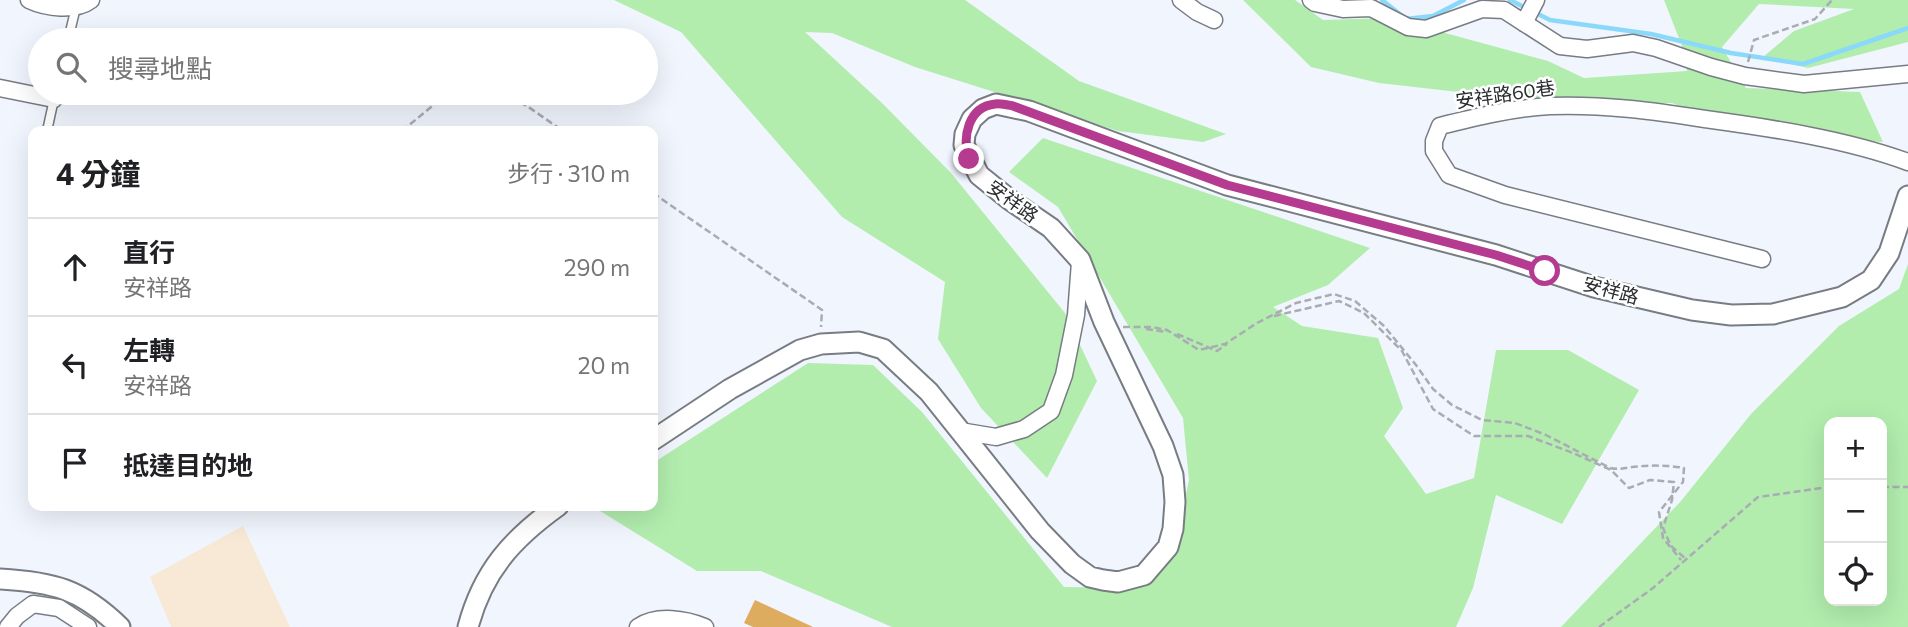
<!DOCTYPE html>
<html lang="zh-TW">
<head>
<meta charset="utf-8">
<style>
	:root { --surface:#fff; --page:#f6f6f6; --text:#202124; --muted:#757577; --line:#e0e0e0 }
	body { margin:0; font-family:Commissioner,"Noto Sans TC",sans-serif; background:var(--page); color:var(--text) }
	.controls { position:absolute; right:21px; bottom:21px; display:grid; overflow:hidden; border-radius:14px; box-shadow:0 7px 28px #0002 }
	.controls button { width:63px; height:63px; display:grid; place-items:center; padding:0; border:0; border-bottom:2px solid var(--line); background:var(--surface); color:var(--text); font:35px sans-serif }
	.stop { position:absolute; width:21px; height:21px; margin:-16px; border:5px solid #b43b8f; border-radius:50%; background:#fff }
	.stop.end { background:#b43b8f; border-color:#fff; box-shadow:0 2px 7px #0008 }
	.list { margin:0; padding:0; list-style:none }
	h2 { display:flex; justify-content:space-between; align-items:center; height:91px; margin:0; padding:0 28px; font-size:30px }
	h2 small { font-size:23px; font-weight:400; color:var(--muted) }
	.list li { display:grid; grid-template-columns:46px 1fr auto; gap:21px; align-items:center; box-sizing:border-box; height:98px; padding:0 28px; border-top:2px solid var(--line) }
	.list b { display:block; font-size:26px; white-space:nowrap }
	.list p { margin:0; font-size:23px; white-space:nowrap; color:var(--muted) }
	.list em { font-size:23px; font-style:normal; color:var(--muted) }
	.icon { flex:none; width:38px; height:38px; fill:none; stroke:currentColor; stroke-width:2; stroke-linecap:round; stroke-linejoin:round }
	.map { position:relative; flex:none; width:1908px; height:627px; overflow:hidden }
	.search { position:absolute; background:var(--surface); box-shadow:0 7px 28px #0002; left:28px; top:28px; width:630px; height:77px; display:flex; align-items:center; gap:18px; box-sizing:border-box; padding:0 24px; border-radius:38px; color:var(--muted); font-size:26px }
	.panel { position:absolute; background:var(--surface); box-shadow:0 7px 28px #0002; left:28px; top:126px; width:630px; height:385px; border-radius:14px }
	.map>svg:first-child { display:block }
</style>
</head>
<body>
<div class="map">
<svg width="1908" height="627" viewBox="0 0 1908 627">
	<rect width="100%" height="100%" fill="#f1f5fe"/>
	<polygon fill="#f7e9d6" points="243,526 290,627 171,627 150,577"/>
	<g fill="#b2edae" fill-rule="evenodd">
		<polygon points="614,0 965,0 1079,81 1226,134 1203,142 1118,131 915,67 832,33 805,32 883,104 951,173 1065,313 1097,381 1047,478 981,408 938,339 945,282 842,217 681,32"/>
		<polygon points="1243,0 1295,0 1323,20 1390,18 1548,61 1584,78 1687,71 1682,46 1664,0 1908,0 1908,42 1808,68 1763,57 1794,31 1854,9 1759,4 1722,47 1746,88 1860,92 1883,142 1770,135 1711,120 1672,103 1611,103 1503,97 1379,83 1311,67"/>
		<polygon points="1043,138 1370,248 1328,285 1273,307 1302,326 1378,338 1403,408 1384,436 1426,494 1474,478 1496,350 1568,350 1639,390 1562,524 1496,495 1473,588 1456,627 892,627 761,571 697,571 592,506 653,506 653,463 808,363 873,365 922,412 1064,587 1138,588 1172,558 1189,480 1183,418 1058,207 1009,172"/>
		<path d="M1908 264V627H1561L1681 501 1751 414 1839 326 1899 289ZM1882 422V601H1829V422Z"/>
	</g>
	<g fill="none" stroke-linecap="round" stroke-linejoin="round">
		<g stroke="#8ad9fa" stroke-width="4.5">
			<polyline points="1382,0 1406,19 1433,16 1464,0"/>
			<polyline points="1510,0 1550,20 1651,34 1731,53 1803,64 1908,28"/>
		</g>
	</g>
	<polygon fill="#deac5e" points="755,600 783,613 813,627 753,627 744,623"/>
	<g fill="none" stroke-linecap="round" stroke-linejoin="round">
		<defs>
			<g id="service">
				<polyline points="68,40 76,7"/>
				<polyline points="47,131 54,99"/>
			</g>
			<g id="minor">
				<path d="M29 0C46 8 75 12 91 0"/>
				<polyline points="1181,0 1197,12 1214,20"/>
				<polyline points="1311,0 1315,3 1343,9 1371,8 1408,27 1426,29 1482,9 1504,10 1560,46 1587,49 1633,43 1656,48 1711,67 1745,76 1804,84 1908,74"/>
				<polyline points="1524,23 1536,0"/>
				<polyline points="0,88 54,99"/>
				<path d="M1762 259 1505 195 1449 175 1434 151V141L1440 126C1476 117 1513 108 1550 106 1602 104 1654 111 1705 119 1771 128 1845 139 1908 162"/>
				<polyline points="960,431 996,437 1024,429 1051,411 1064,375 1076,315 1080,262"/>
				<polyline points="8,627 17,616 33,604 59,608 88,627"/>
				<path d="M638 627C657 614 686 619 705 627"/>
			</g>
			<g id="tertiary">
				<polyline points="653,440 730,389 800,350 821,344 859,342 883,349 929,392 1040,531 1072,564 1090,577 1103,580 1118,582 1144,575 1168,547 1173,529 1175,502 1173,475 1163,446 1104,322 1080,260 1051,228 1010,200 979,175 964,145 965,134 972,119 983,109 996,104 1029,111 1227,185 1496,255 1594,287 1692,310 1731,315 1773,314 1842,297 1871,280 1889,253 1908,196"/>
				<path d="M0 579C53 582 81 589 120 627"/>
				<path d="M468 627C483 571 512 539 558 506"/>
			</g>
		</defs>
		<use href="#service" stroke="#787c83" stroke-width="11"/>
		<use href="#minor" stroke="#787c83" stroke-width="19"/>
		<use href="#tertiary" stroke="#787c83" stroke-width="23"/>
		<g stroke="#a9acb3" stroke-width="2.5" stroke-dasharray="7 3.5" stroke-linecap="butt">
			<polyline points="1748,62 1754,40 1815,19 1832,0"/>
			<polyline points="501,93 527,106 563,131"/>
			<polyline points="402,131 448,93"/>
			<polyline points="653,193 822,310 821,327"/>
			<polyline points="1274,316 1339,301 1364,313 1402,351 1433,409 1474,436 1528,436 1573,453 1611,470 1629,488 1650,480 1674,482 1672,500 1663,528 1671,546 1686,559"/>
			<path d="M1123 327H1152L1167 330 1199 350 1225 344 1257 323 1296 303 1334 294 1355 301 1384 326 1416 365 1433 389 1452 405 1482 420 1515 423 1546 435 1610 468C1619 470 1623 468 1632 467 1649 465 1668 465 1684 468L1683 482 1659 512 1663 538 1681 560"/>
			<polyline points="1146,329 1167,332"/>
			<polyline points="1177,334 1217,351 1227,344"/>
			<polyline points="1882,487 1908,487"/>
			<polyline points="1599,627 1653,588 1758,497 1829,487"/>
		</g>
		<use href="#service" stroke="#fff" stroke-width="8"/>
		<use href="#minor" stroke="#fff" stroke-width="16"/>
		<use href="#tertiary" stroke="#fff" stroke-width="19"/>
	</g>
	<g fill="none" stroke-linecap="round" stroke-linejoin="round">
		<path stroke="#b43b8f" stroke-width="9" d="M969 159C962 137 968 107 995 104 1001 103 1008 105 1013 106L1227 185 1496 255 1545 271"/>
	</g>
	<g text-anchor="middle" stroke-width="5" stroke-linejoin="round" paint-order="stroke">
		<g font-size="19" fill="#2b2d30" stroke="#fff">
			<text transform="translate(1505 94) rotate(-8)" y="7">安祥路60巷</text>
			<text transform="translate(1013 201) rotate(36)" y="7">安祥路</text>
			<text transform="translate(1611 290) rotate(15)" y="7">安祥路</text>
		</g>
	</g>
</svg>
<div class="controls">
<button>+</button>
<button>−</button>
<button><svg class="icon" aria-label="locate" viewBox="0 0 24 24"><circle cx="12" cy="12" r="6"/><path d="M12 2v4M12 18v4M2 12h4M18 12h4"/></svg></button>
</div>
<div class="stop" style="left:1545px;top:271px"></div>
<div class="stop end" style="left:969px;top:159px"></div>
<div class="search"><svg class="icon" aria-label="search" viewBox="0 0 24 24"><circle cx="10" cy="10" r="6"/><path d="M15 15l6 6"/></svg>搜尋地點</div>
<section class="panel">
<h2>4 分鐘<small>步行 · 310 m</small></h2>
<ul class="list">
<li><svg class="icon" aria-label="ahead" viewBox="0 0 24 24"><path d="M12 20V5M6 11l6-6 6 6"/></svg><div><b>直行</b><p>安祥路</p></div><em>290 m</em></li>
<li><svg class="icon" aria-label="left" viewBox="0 0 24 24"><path d="M17 20v-9H6M10 6l-5 5 5 5"/></svg><div><b>左轉</b><p>安祥路</p></div><em>20 m</em></li>
<li><svg class="icon" aria-label="arrive" viewBox="0 0 24 24"><path d="M6 21V4h12l-3 4 3 4H6"/></svg><div><b>抵達目的地</b></div></li>
</ul>
</section>
</div>
</body>
</html>
